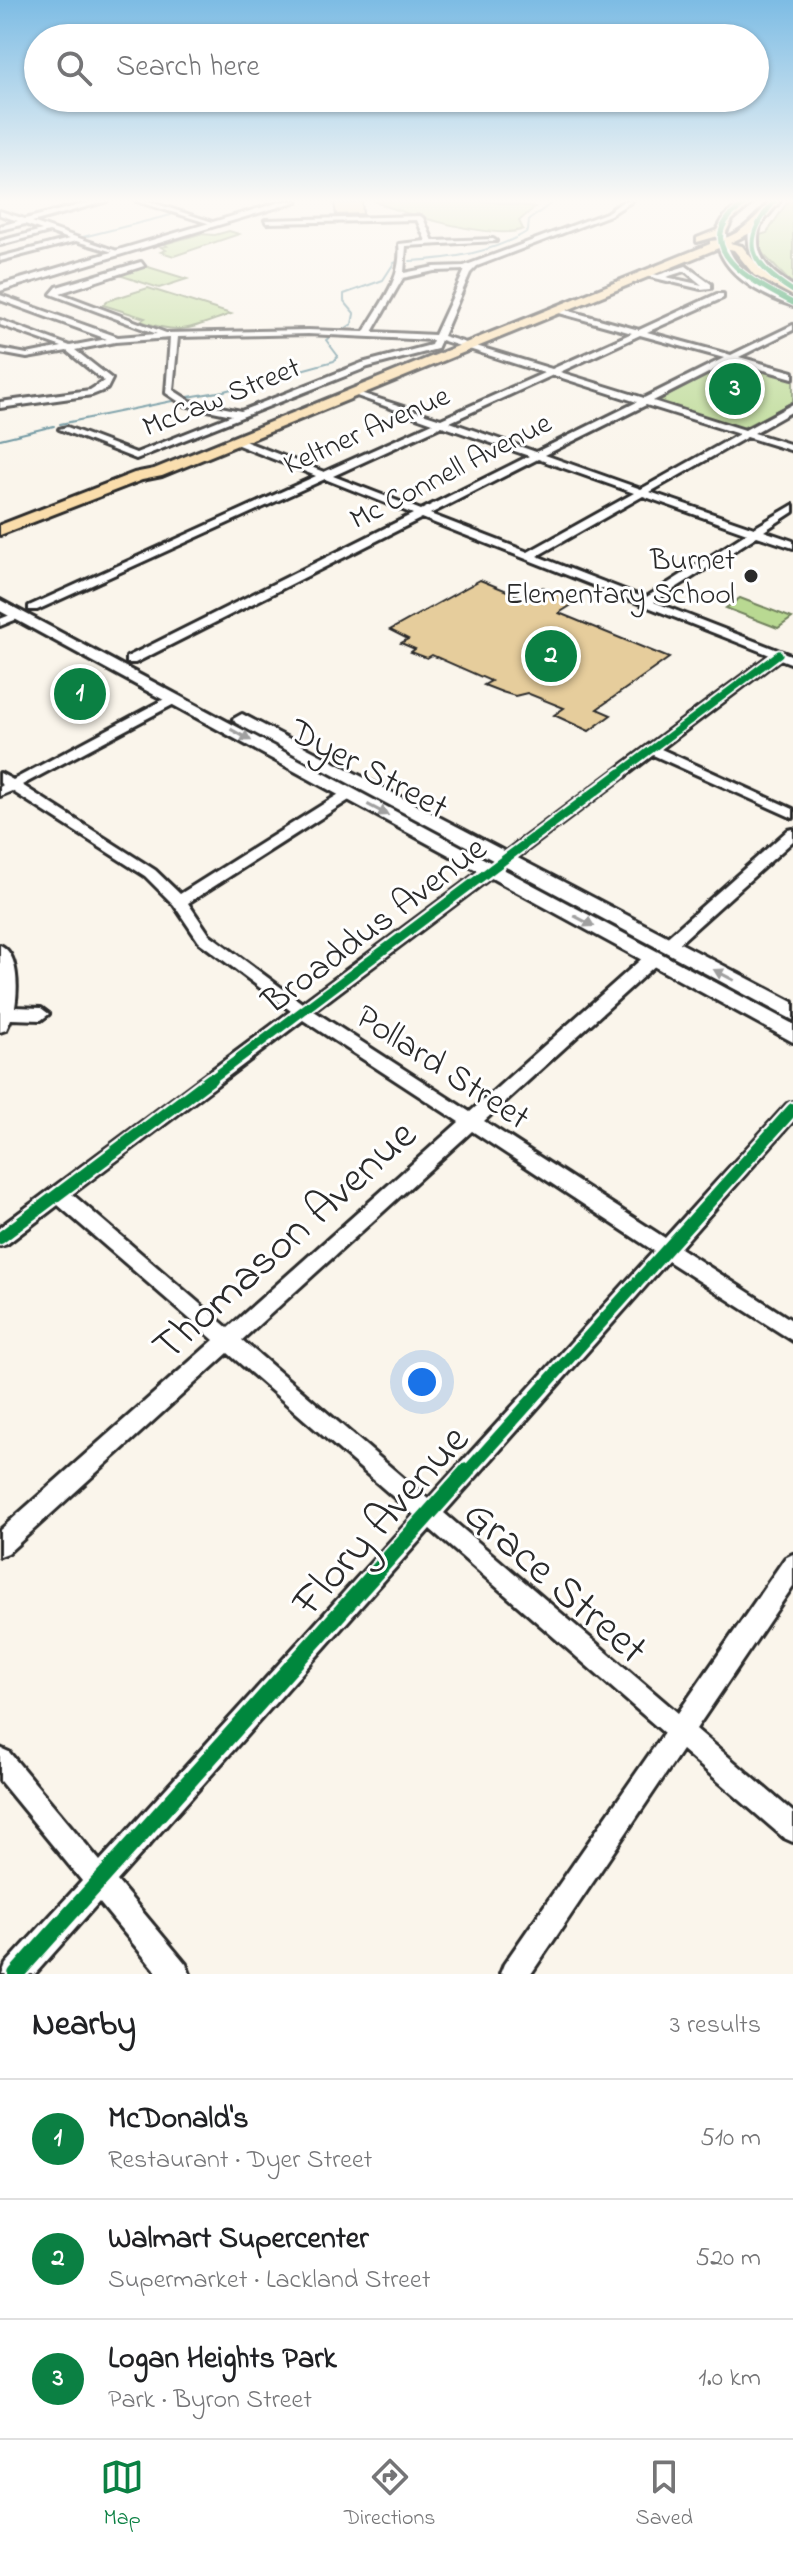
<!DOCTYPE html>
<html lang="en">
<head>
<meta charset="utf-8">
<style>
	:root { --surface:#fff; --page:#f2f2f2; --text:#202124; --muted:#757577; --line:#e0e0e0; --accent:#0b8043 }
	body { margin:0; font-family:"Indie Flower",sans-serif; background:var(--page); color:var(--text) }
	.you { position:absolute; left:422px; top:1382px; width:28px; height:28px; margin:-20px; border:6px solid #fff; border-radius:50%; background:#1a73e8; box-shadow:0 0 0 12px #1a73e833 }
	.badge { display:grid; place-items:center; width:52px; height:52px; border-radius:50%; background:var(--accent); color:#fff; font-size:26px; font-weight:700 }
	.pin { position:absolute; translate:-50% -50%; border:4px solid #fff; box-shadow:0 2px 8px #0006 }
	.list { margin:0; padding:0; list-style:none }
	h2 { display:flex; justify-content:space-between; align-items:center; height:104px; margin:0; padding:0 32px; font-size:34px }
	h2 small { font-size:26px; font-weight:400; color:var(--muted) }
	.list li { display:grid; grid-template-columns:52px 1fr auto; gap:24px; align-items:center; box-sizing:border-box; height:120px; padding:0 32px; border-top:2px solid var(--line) }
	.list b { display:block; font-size:30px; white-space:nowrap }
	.list p { margin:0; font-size:26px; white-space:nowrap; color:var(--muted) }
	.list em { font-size:26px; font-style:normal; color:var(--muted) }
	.icon { flex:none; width:44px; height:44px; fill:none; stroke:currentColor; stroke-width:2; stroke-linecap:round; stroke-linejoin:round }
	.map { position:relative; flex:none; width:793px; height:1974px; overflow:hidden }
	.search { position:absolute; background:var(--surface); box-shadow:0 2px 6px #0004; left:24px; right:24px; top:24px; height:88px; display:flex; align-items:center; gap:20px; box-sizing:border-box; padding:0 28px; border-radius:44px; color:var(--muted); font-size:30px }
	.sheet { height:464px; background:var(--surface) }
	nav { display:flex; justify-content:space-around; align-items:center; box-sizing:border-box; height:112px; border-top:2px solid var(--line); background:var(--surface); font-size:22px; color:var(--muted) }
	nav a { display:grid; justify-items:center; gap:4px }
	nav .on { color:var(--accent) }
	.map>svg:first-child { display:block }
</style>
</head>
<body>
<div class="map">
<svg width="793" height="1974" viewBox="0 0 793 1974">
	<rect width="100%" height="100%" fill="#faf5eb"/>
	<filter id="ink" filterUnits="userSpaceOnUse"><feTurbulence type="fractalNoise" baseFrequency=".0125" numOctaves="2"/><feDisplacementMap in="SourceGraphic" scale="16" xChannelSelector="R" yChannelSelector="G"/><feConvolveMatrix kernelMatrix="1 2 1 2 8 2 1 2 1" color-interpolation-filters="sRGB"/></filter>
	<g filter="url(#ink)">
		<g fill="#b9d992" stroke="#72825e" stroke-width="2">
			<path d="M374 201H485L535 207 519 221 523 229C497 241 401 214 374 201Z"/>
			<polygon points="788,201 793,201 793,285 759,250 760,235 767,233"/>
			<polygon points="229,231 239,234 174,256 161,252 166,250 161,247 167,246 164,244 200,234 215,235"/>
			<polygon points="145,266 187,279 159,288 119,275"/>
			<path d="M148 288 231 314C190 328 182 336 140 321L145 318 103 305 107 301Z"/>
			<polygon points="732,361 793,378 793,402 741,429 655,403"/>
			<polygon points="740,598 792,618 778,628 726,608"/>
		</g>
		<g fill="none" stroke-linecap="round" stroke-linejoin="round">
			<g stroke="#5d8a96" stroke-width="2">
				<polyline points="83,237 171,215"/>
				<path d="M410 261C450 259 493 253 528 231L529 220 554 201"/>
				<polyline points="354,313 344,301 344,294 383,280 394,263 400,261"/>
				<polyline points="340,332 352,324 354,314"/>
				<polyline points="182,398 224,391 334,361 338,356 326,340 333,335"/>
				<polyline points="60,424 177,400"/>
				<polyline points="0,439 54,426"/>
			</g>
		</g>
		<g fill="#e6cd9c" stroke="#2b2b2b" stroke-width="2">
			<polygon points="362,202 363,214 336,215 334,203"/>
			<polygon points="480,580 524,598 543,587 578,601 559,613 669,658 597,709 611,715 589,731 554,715 564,708 527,693 515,696 502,692 484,685 491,681 432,655 427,658 411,652 415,649 401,643 408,639 390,630"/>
			<polygon points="74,679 108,698 87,709 52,689"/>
		</g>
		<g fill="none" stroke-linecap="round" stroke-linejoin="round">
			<defs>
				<g id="minor">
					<polygon points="95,201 107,201 32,222 120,252 120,254 76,241 0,261 0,257 69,239 49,232 0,245 0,241 42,230 25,224 0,230 0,226 18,221 0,215 0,211 25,219"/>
					<polygon points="136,201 147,201 219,224 214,225"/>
					<path d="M624 201H632L610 215 477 266 470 273 443 336 552 369 632 333 552 311 555 307 639 330 717 294H723V298L647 332 731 355 793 325V330L739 357 793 372V378L732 361 653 401 745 430 793 404V411L754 433 793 445V451L747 437 650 492 754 528 793 505V512L764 531 793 541V548L757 536 654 602 793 656V664L780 659 661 749 793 809V818L653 755 314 1011 470 1112 647 954H659L661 958 659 962 484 1121 665 1238 787 1104 793 1102V1121L680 1248 793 1321V1341L668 1261 444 1513 678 1713 785 1558 793 1554V1586L696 1729 793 1812V1842L784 1838 682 1750 531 1974H500L504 1964 664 1733 430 1529 117 1881 186 1964 190 1974H158L99 1902 35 1974H2L6 1964 82 1881 0 1781V1748L9 1752 100 1861 414 1515 228 1353 8 1553 0 1556V1530L214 1340 58 1205 7 1244 0 1246V1227L291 1011 199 942 174 905 145 876 12 791 0 796V787L3 785 0 783V773L13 780 170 696H178V702L22 785 155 870 180 894 344 791H354V797L188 903 209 934 302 1003 770 655 422 518 135 663H127V657L413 514 325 479 37 610H29V606L316 476 233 443V439H239L324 472 433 423 351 394V390L441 419 544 373 441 340 437 349 368 367 136 459 59 429 67 427 136 453 232 415 184 405 166 393 170 338 115 342 75 350 112 379 107 389 92 395 0 408V402L90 390 104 381 67 351 27 358 0 353V349L27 354 62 347 0 325V320L70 346 107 339 0 300V295L118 337 157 334 51 294 57 287 141 262 144 266 60 293 166 333 308 330 364 332C380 303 403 279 399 244L426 241 417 220 267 223 265 220 420 216 423 218 433 241 493 239 496 241 406 246 404 273 434 267 464 266 606 213ZM465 270 435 335 372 332 403 278 434 271ZM308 334 433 340 431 345 362 363 241 411 190 401 173 390 178 337ZM640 335 724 358 644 398 560 372ZM553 375 637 402 536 452 450 422ZM646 405 739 434 641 489 545 455ZM442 426 529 456 421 510 333 476ZM538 459 634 493 528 552 430 514ZM643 496 747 533 645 598 537 556ZM303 1020 459 1122 228 1328 72 1194ZM472 1131 654 1251 428 1499 242 1340Z"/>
					<path d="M686 266 711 284V288L701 289 638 274 642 272 658 275ZM685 271 702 285 666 277Z"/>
					<polygon points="18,612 24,615 22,617 0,626 0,619"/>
					<polygon points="793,829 793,841 673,949 663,949 660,945 663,941 788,830"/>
					<path d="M0 945C19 953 18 990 15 1007L41 1008 49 1014 41 1020 11 1019 6 1030 0 1032Z"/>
				</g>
				<polygon id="tertiary" points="284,201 298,201 0,291 0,285"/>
				<g id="secondary">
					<path d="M755 222 760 225C752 255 768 271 793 286V290C762 291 743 251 750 225Z"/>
					<path d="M721 229 726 232C726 269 763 285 793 299V306C759 295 716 271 716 232Z"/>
					<polygon points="0,600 793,1024 793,1042 0,611"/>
					<polygon points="242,714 793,1002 793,1020 236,723 233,719"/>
				</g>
				<g id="primary">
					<polygon points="744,201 755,201 732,220 725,234 697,242 697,238 717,230 725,216"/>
					<path d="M770 201H780L756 230 730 243 742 246 762 271 793 288V296L754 275 734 250 721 247 162 476 142 480 0 535V525L134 473 154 469 710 244V241C736 240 754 220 770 201Z"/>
				</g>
			</defs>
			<use href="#minor" stroke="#2b2b2b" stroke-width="6"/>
			<use href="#tertiary" stroke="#2b2b2b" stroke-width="6"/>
			<use href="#secondary" stroke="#2b2b2b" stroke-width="6"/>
			<use href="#primary" stroke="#2b2b2b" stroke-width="6"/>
			<use href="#minor" fill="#fff" fill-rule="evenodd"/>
			<use href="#tertiary" fill="#fff" fill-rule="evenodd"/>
			<use href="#secondary" fill="#fff" fill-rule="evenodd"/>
			<use href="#primary" fill="#faddab" fill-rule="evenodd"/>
			<defs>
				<g id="cycleway-far4">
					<path d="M750 201C744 206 735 210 730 216 695 255 766 289 793 303"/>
					<path d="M775 201C738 242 750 264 793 291"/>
				</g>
				<polyline id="cycleway-far3" points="617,775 779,654"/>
				<polyline id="cycleway-far2" points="209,1081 620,773"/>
				<g id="cycleway-far1">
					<polyline points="0,1238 211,1079"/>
					<polyline points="466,1473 793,1109"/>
				</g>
				<polyline id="cycleway" points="16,1974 467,1471"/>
			</defs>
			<use href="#cycleway-far4" stroke="#fff" stroke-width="7"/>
			<use href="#cycleway-far3" stroke="#fff" stroke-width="11"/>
			<use href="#cycleway-far2" stroke="#fff" stroke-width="14"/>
			<use href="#cycleway-far1" stroke="#fff" stroke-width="17"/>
			<use href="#cycleway" stroke="#fff" stroke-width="21"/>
			<use href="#cycleway-far4" stroke="#00873e" stroke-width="5"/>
			<use href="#cycleway-far3" stroke="#00873e" stroke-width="7"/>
			<use href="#cycleway-far2" stroke="#00873e" stroke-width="9"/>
			<use href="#cycleway-far1" stroke="#00873e" stroke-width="12"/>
			<use href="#cycleway" stroke="#00873e" stroke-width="16"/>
		</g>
		<defs><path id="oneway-solid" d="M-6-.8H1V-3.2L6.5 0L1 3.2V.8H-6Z" transform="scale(2)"/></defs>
		<g fill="#a0a0a0">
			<use href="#oneway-solid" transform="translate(241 735) rotate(29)"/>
			<use href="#oneway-solid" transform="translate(378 810) rotate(28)"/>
			<use href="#oneway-solid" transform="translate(584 921) rotate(28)"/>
			<use href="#oneway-solid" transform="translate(724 975) rotate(-152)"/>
		</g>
	</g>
	<linearGradient id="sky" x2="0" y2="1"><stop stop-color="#7dbce4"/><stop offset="0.42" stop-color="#fdfaf6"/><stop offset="1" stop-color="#fdfaf6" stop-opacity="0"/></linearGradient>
	<rect width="793" height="478" fill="url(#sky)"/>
	<circle fill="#2b2b2b" stroke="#fff" stroke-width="3" cx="751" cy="576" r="8"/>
	<g text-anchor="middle" stroke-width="6" stroke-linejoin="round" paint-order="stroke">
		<g font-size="30" fill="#2b2b2b" stroke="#fff">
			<text transform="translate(221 396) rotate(-22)" y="10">McCaw Street</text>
			<text transform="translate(366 429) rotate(-24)" y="10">Keltner Avenue</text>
			<text transform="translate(450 470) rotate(-27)" y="10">Mc Connell Avenue</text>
		</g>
		<g font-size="30" fill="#2b2b2b" stroke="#fff" text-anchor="end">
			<text x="735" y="569">Burnet<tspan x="735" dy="34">Elementary School</tspan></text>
		</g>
		<g font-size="36" fill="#2b2b2b" stroke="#fff">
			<text transform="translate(370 767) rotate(28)" y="13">Dyer Street</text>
			<text transform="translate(373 923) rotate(-37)" y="13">Broaddus Avenue</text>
			<text transform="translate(444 1065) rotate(33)" y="13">Pollard Street</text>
		</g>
		<g font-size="44" fill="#2b2b2b" stroke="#fff">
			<text transform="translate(283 1239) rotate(-42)" y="15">Thomason Avenue</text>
			<text transform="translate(379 1519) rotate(-48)" y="15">Flory Avenue</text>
			<text transform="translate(557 1580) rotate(41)" y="15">Grace Street</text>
		</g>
	</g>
</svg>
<div class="you"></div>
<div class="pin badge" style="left:80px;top:694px">1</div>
<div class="pin badge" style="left:551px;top:656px">2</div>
<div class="pin badge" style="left:735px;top:389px">3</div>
<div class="search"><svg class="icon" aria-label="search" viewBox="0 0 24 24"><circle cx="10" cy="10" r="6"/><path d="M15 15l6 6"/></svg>Search here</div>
</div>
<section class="sheet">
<h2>Nearby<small>3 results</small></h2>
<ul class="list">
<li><span class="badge">1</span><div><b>McDonald's</b><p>Restaurant · Dyer Street</p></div><em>510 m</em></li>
<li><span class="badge">2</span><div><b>Walmart Supercenter</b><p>Supermarket · Lackland Street</p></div><em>520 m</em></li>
<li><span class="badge">3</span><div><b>Logan Heights Park</b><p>Park · Byron Street</p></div><em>1.0 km</em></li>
</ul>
</section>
<nav>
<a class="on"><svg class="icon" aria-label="map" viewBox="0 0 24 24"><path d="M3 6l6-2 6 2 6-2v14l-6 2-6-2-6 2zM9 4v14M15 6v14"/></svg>Map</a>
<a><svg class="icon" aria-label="directions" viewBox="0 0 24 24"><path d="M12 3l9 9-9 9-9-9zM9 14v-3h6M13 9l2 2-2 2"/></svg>Directions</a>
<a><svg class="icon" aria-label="saved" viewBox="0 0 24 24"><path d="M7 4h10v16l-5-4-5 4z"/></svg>Saved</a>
</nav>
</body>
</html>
